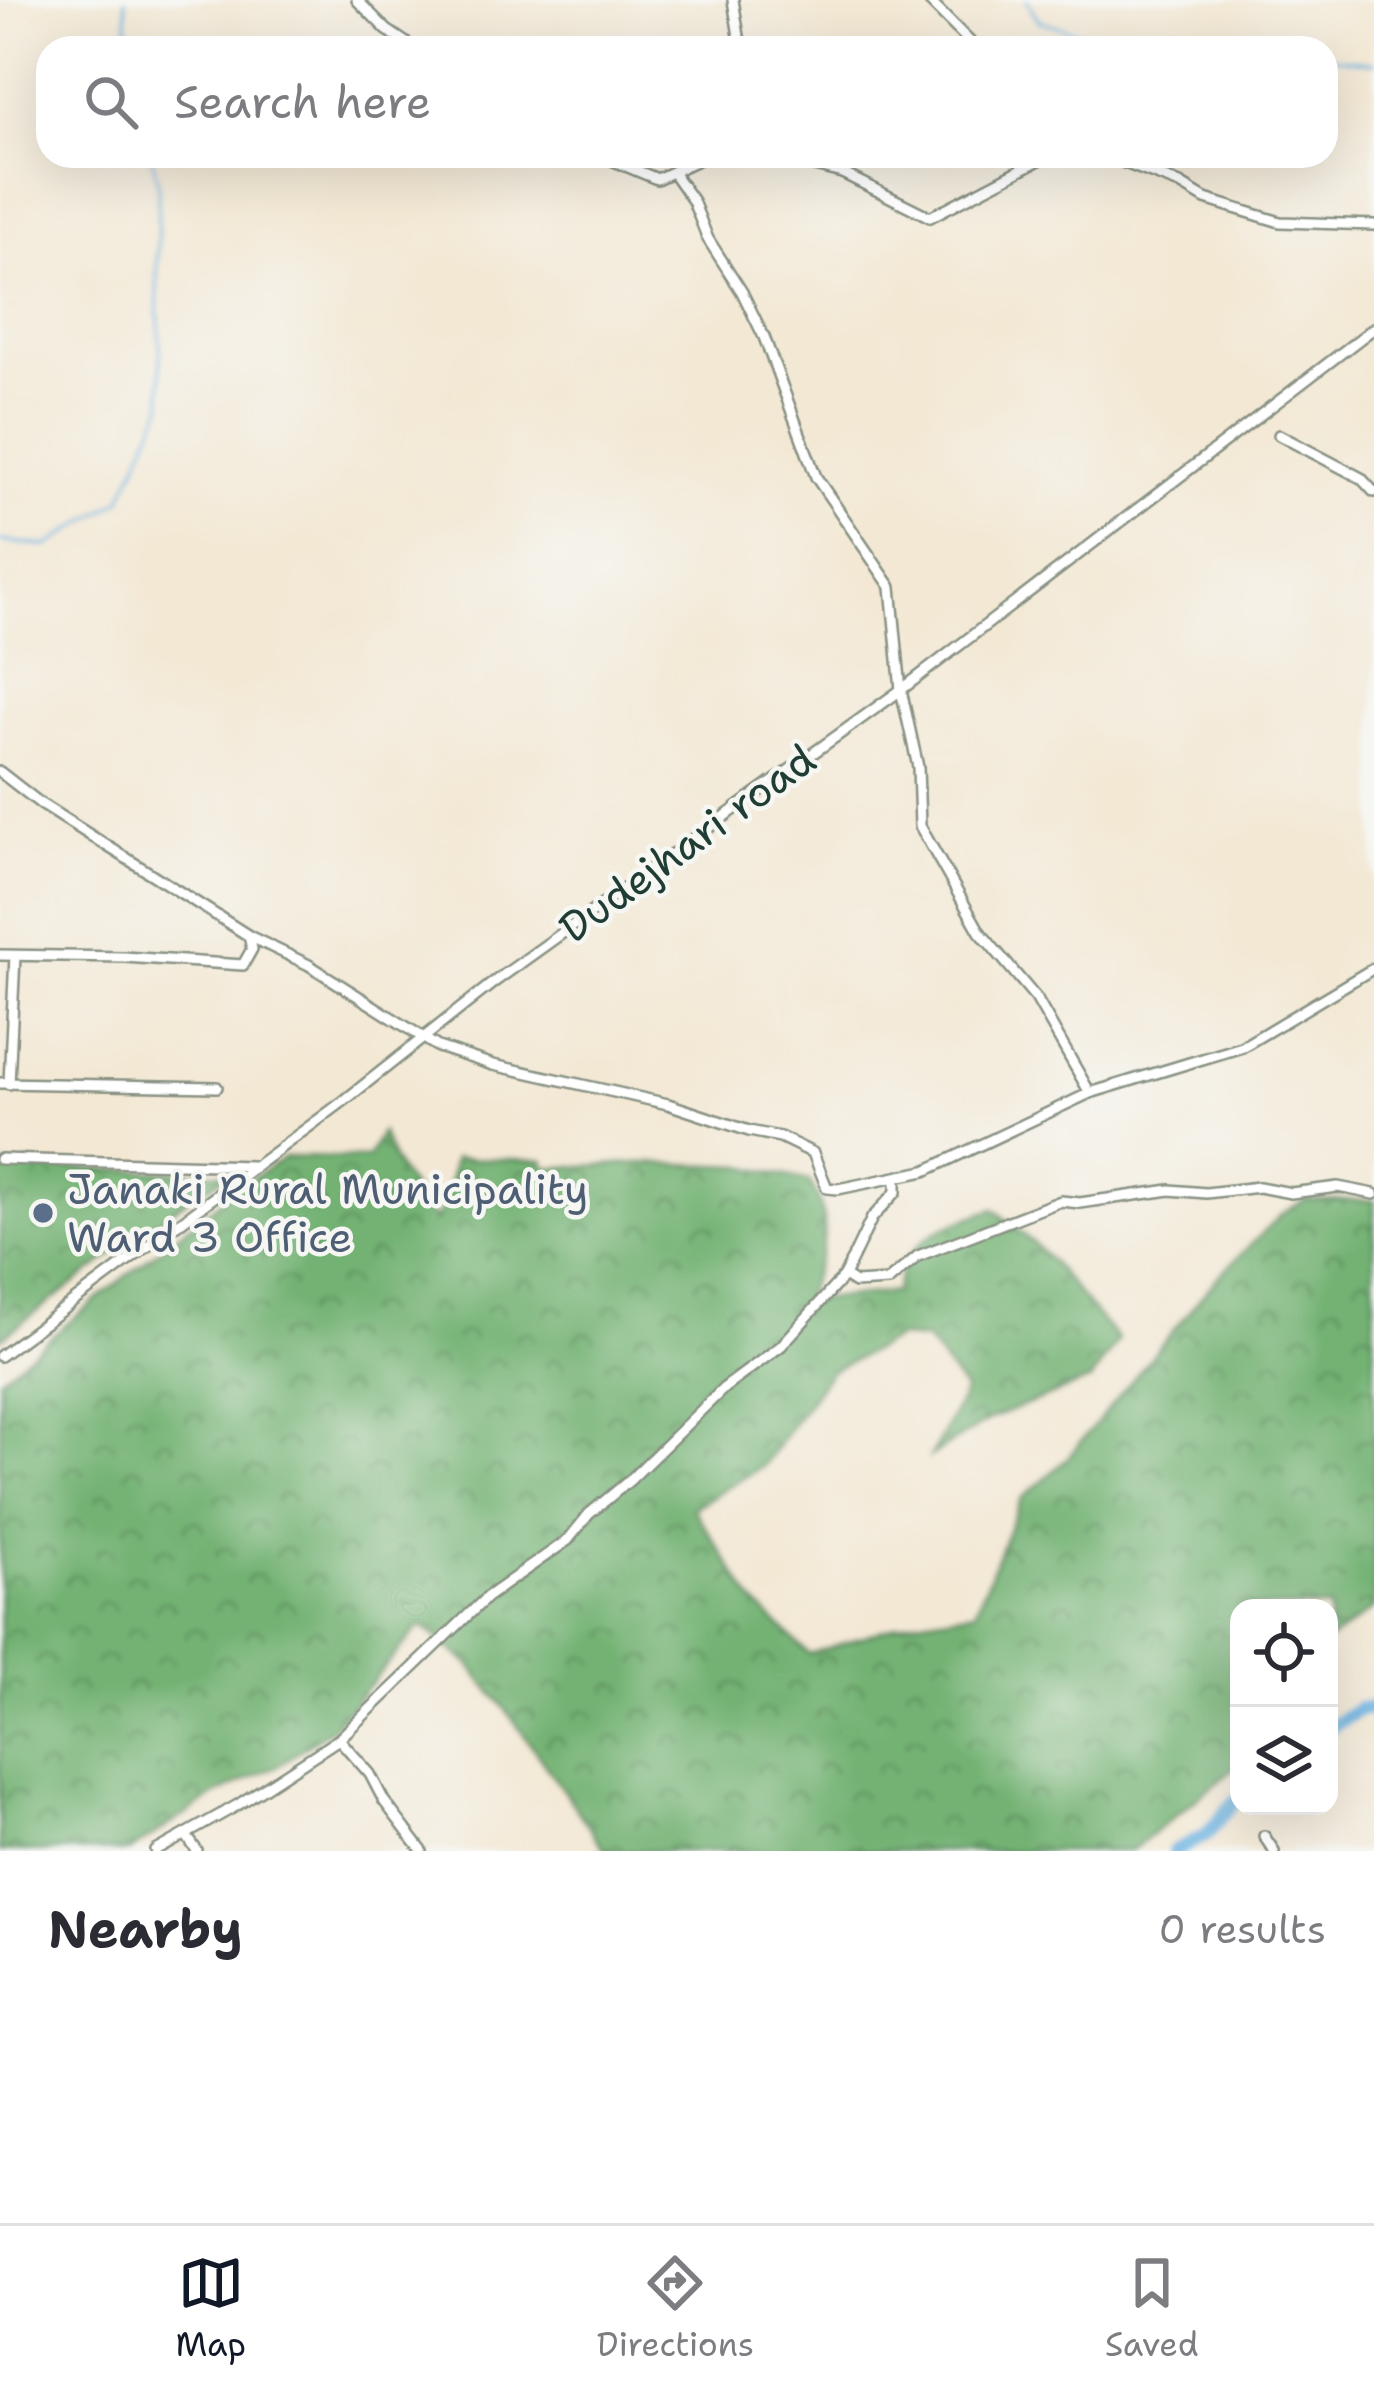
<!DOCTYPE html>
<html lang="en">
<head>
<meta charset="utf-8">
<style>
	:root { --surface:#fff; --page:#f7f7f7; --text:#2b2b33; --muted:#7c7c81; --line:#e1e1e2; --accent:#111827 }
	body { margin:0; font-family:"Shantell Sans",sans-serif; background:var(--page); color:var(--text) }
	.controls { position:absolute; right:36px; bottom:36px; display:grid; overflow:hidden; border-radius:24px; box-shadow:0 12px 48px #0002 }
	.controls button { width:108px; height:108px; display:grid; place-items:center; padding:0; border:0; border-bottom:3px solid var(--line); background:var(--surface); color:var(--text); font:60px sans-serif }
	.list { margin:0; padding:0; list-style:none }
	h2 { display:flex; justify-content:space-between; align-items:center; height:156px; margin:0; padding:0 48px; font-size:51px }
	h2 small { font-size:39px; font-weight:400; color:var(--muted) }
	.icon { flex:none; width:66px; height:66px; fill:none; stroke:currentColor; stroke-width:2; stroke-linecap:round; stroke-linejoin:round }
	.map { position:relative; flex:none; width:1374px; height:1851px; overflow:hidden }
	.search { position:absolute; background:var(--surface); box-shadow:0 12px 48px #0002; left:36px; right:36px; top:36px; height:132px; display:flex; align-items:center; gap:30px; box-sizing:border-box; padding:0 42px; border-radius:36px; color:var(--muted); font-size:45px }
	.sheet { height:372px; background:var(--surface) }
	nav { display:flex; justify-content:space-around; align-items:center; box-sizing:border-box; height:168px; border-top:3px solid var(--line); background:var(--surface); font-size:33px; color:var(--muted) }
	nav a { display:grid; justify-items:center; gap:6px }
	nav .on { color:var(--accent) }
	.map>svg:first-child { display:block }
</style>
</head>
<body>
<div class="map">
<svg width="1374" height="1851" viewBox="0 0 1374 1851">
	<defs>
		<pattern id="forest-crowns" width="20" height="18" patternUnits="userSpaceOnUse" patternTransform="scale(3)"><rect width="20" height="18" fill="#73b273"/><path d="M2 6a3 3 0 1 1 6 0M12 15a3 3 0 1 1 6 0" fill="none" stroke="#5e925f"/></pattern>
	</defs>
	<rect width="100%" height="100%" fill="#f6f6f2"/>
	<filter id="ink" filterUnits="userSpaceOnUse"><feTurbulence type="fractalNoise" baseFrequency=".00833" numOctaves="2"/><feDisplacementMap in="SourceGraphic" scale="24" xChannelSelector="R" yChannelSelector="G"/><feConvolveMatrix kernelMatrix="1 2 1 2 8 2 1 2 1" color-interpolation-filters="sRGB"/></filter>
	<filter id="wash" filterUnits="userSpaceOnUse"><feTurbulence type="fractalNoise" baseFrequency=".004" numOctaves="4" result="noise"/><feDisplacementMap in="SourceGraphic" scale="48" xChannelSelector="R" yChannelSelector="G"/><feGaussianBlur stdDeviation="2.7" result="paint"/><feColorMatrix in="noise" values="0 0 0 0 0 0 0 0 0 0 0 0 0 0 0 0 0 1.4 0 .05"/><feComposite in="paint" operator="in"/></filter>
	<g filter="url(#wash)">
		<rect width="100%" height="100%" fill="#f3e8d4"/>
		<g fill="url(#forest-crowns)" stroke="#497854" stroke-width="3">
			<path d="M381 1132 397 1168 435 1221 446 1199 454 1158 544 1160 546 1168 642 1163 743 1166 809 1181C838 1228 819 1256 804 1301L895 1292C909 1234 941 1228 994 1209L1040 1249 1118 1340 1091 1380 992 1418 931 1456 965 1391 926 1340 899 1338 830 1371 763 1466 693 1508 753 1601 809 1654 911 1621 975 1611 1021 1499 1065 1461 1215 1280 1282 1214 1305 1200H1374V1608L1329 1641V1608H1239V1765L1131 1851H606L510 1715 469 1664 421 1625 333 1727 277 1766 217 1794 130 1851H0V1378L236 1188 286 1157 368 1158Z"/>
			<polygon points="0,1166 232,1173 194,1194 0,1339"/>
		</g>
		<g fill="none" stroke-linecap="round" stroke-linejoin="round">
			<g stroke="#6ab2e1" stroke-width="3">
				<polyline points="125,0 130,48"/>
				<polyline points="1027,0 1038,20 1126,48"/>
				<polyline points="1326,56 1374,63"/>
				<polyline points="0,541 47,546 121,500 163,405 157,284 158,185 152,156"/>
			</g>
			<g stroke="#6ab2e1" stroke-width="14">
				<polyline points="1329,1728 1359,1709 1374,1709"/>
				<polyline points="1174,1851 1205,1836 1239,1797"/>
			</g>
		</g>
	</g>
	<g filter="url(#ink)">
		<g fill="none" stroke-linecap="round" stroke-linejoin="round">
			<defs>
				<g id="minor">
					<polyline points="357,0 387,30 414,48"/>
					<polyline points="733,0 741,48"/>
					<polyline points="928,0 976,48"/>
					<polyline points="602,156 657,179 706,156"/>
					<polyline points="775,156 846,174 832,156"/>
					<polyline points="1106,156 1180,184 1205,199 1280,222 1374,225"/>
					<polyline points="842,173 930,217 1047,156"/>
					<polyline points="674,174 693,201 708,239 742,292 764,337 816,477 891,587 901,690 918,767 920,826 980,932 1036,998 1090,1093"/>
					<polyline points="1279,435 1361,478 1374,492"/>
					<polyline points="0,772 41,804 249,936 252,949 243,965 124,957 0,955"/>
					<polyline points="249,936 309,965 438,1047 493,1065 668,1104 749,1131 780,1137 813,1153 827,1188 838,1189 925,1171 1090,1093 1242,1047 1374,968"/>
					<polyline points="0,1083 217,1087"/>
					<polyline points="9,1084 15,956"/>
					<polyline points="0,1159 252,1166"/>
					<polyline points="844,1276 855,1283 888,1281 918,1256 1061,1201 1080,1203 1170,1190 1206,1193 1259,1187 1291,1193 1338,1187 1374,1194"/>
					<polyline points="0,1356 345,1100 494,982 901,690 1374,328"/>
					<polyline points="339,1739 370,1774 384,1801 422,1851"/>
					<polyline points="186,1835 197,1851"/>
					<polyline points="1264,1836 1274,1851"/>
					<polyline points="156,1851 236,1806 339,1739 487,1597 568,1540 589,1514 630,1480 724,1388 781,1346 844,1276 872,1218 896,1192 896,1180"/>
				</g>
			</defs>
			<use href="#minor" stroke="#899284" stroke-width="14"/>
			<use href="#minor" stroke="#fff" stroke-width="9"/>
		</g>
	</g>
	<circle fill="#5c6f8a" stroke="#f6f6f2" stroke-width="4.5" cx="43" cy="1213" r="12"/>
	<g text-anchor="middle" stroke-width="9" stroke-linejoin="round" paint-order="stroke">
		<g font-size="42" fill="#1f3d34" stroke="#f6f6f2">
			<text transform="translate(687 843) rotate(-36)" y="15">Dudejhari road</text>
		</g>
		<g font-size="42" fill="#4e5e75" stroke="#f6f6f2" text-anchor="start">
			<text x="67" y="1204">Janaki Rural Municipality<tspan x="67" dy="48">Ward 3 Office</tspan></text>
		</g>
	</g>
</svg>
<div class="controls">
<button><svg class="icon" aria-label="locate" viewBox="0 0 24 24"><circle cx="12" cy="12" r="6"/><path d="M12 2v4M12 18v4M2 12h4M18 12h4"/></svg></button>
<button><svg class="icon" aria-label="layers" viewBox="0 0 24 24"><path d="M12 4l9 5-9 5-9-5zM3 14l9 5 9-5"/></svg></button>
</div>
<div class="search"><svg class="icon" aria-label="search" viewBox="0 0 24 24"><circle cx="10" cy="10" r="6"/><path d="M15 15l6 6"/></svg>Search here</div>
</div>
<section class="sheet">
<h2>Nearby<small>0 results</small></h2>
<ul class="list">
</ul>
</section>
<nav>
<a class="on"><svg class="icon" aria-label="map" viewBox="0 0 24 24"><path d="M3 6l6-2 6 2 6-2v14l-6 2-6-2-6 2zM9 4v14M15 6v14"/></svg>Map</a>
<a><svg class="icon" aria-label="directions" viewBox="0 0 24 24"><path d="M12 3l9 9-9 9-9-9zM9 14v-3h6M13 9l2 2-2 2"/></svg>Directions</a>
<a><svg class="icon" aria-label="saved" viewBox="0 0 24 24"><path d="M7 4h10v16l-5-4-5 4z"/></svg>Saved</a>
</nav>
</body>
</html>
